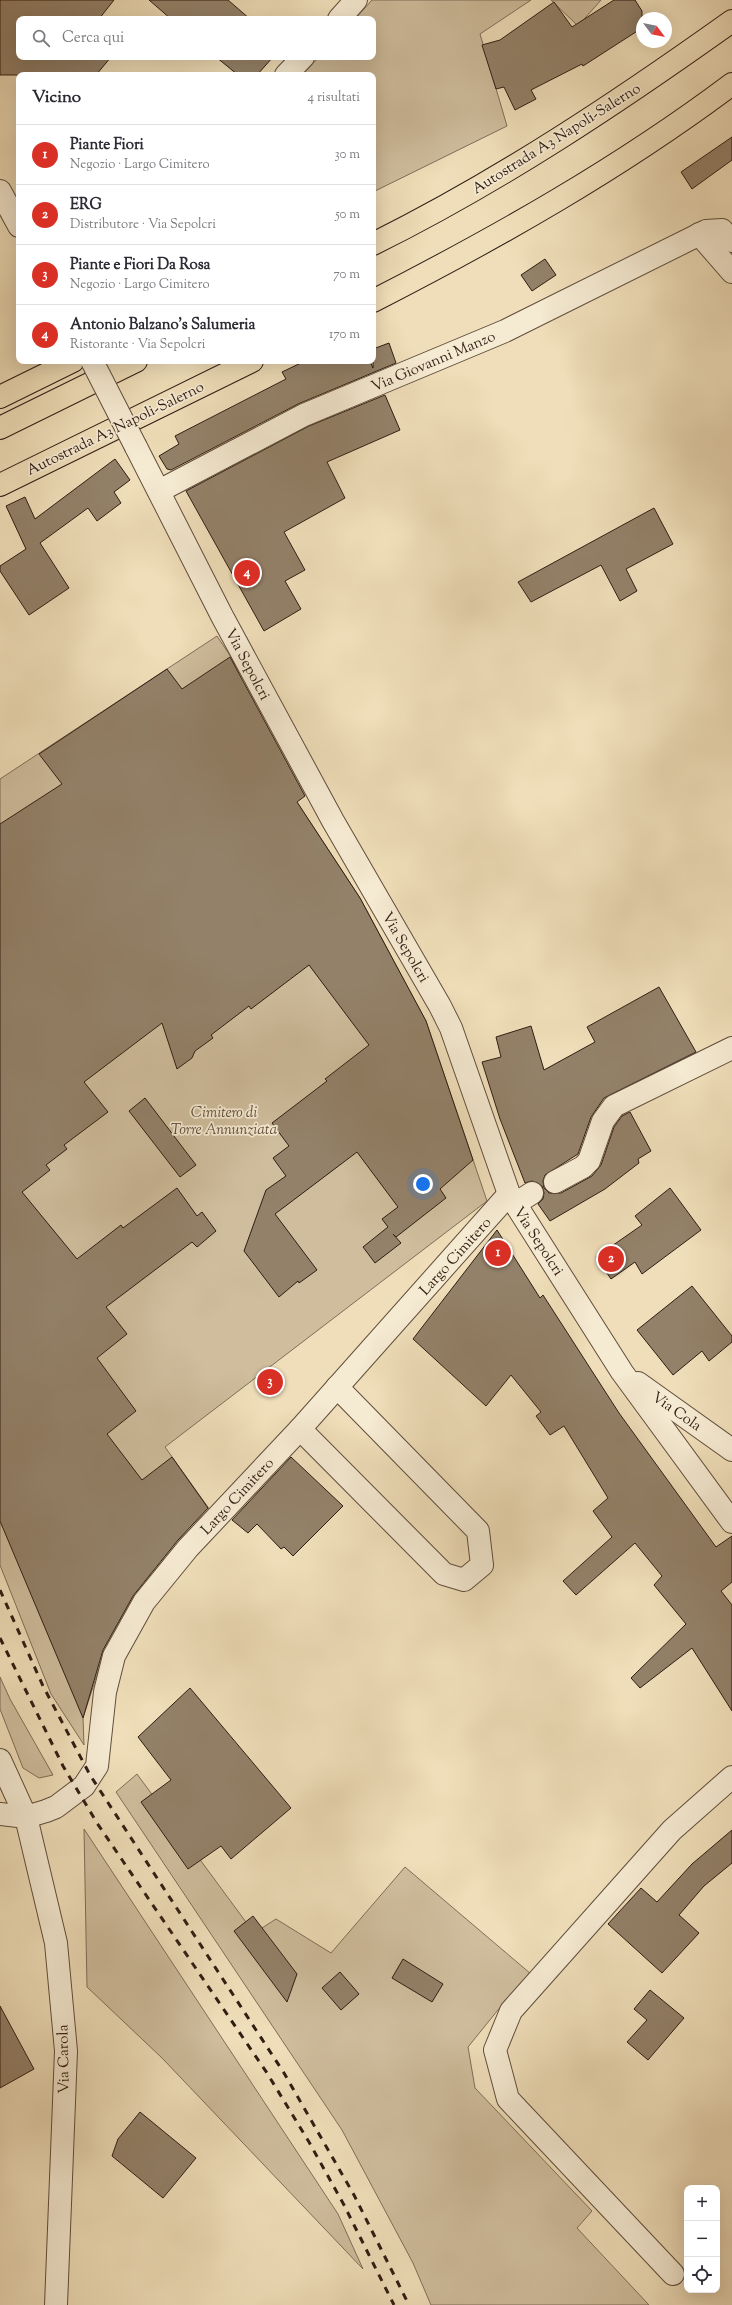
<!DOCTYPE html>
<html lang="it">
<head>
<meta charset="utf-8">
<style>
	:root { --surface:#fff; --page:#f7f7f7; --text:#2b2b33; --muted:#7c7c81; --line:#e1e1e2; --accent:#d93025 }
	body { margin:0; font-family:"Sorts Mill Goudy",serif; background:var(--page); color:var(--text) }
	.controls { position:absolute; right:12px; bottom:12px; display:grid; overflow:hidden; border-radius:8px; box-shadow:0 4px 16px #0002 }
	.controls button { width:36px; height:36px; display:grid; place-items:center; padding:0; border:0; border-bottom:1px solid var(--line); background:var(--surface); color:var(--text); font:20px sans-serif }
	.compass { position:absolute; left:636px; top:12px; width:36px; height:36px; border-radius:50%; background:var(--surface); box-shadow:0 4px 16px #0002; rotate:122deg }
	.you { position:absolute; left:423px; top:1184px; width:14px; height:14px; margin:-10px; border:3px solid #fff; border-radius:50%; background:#1a73e8; box-shadow:0 0 0 6px #1a73e833 }
	.badge { display:grid; place-items:center; width:26px; height:26px; border-radius:50%; background:var(--accent); color:#fff; font-size:13px; font-weight:700 }
	.pin { position:absolute; translate:-50% -50%; border:2px solid #fff; box-shadow:0 1px 4px #0006 }
	.list { margin:0; padding:0; list-style:none }
	h2 { display:flex; justify-content:space-between; align-items:center; height:52px; margin:0; padding:0 16px; font-size:17px }
	h2 small { font-size:13px; font-weight:400; color:var(--muted) }
	.list li { display:grid; grid-template-columns:26px 1fr auto; gap:12px; align-items:center; box-sizing:border-box; height:60px; padding:0 16px; border-top:1px solid var(--line) }
	.list b { display:block; font-size:15px; white-space:nowrap }
	.list p { margin:0; font-size:13px; white-space:nowrap; color:var(--muted) }
	.list em { font-size:13px; font-style:normal; color:var(--muted) }
	.icon { flex:none; width:22px; height:22px; fill:none; stroke:currentColor; stroke-width:2; stroke-linecap:round; stroke-linejoin:round }
	.map { position:relative; flex:none; width:732px; height:2305px; overflow:hidden }
	.search { position:absolute; background:var(--surface); box-shadow:0 4px 16px #0002; left:16px; top:16px; width:360px; height:44px; display:flex; align-items:center; gap:10px; box-sizing:border-box; padding:0 14px; border-radius:8px; color:var(--muted); font-size:15px }
	.panel { position:absolute; background:var(--surface); box-shadow:0 4px 16px #0002; left:16px; top:72px; width:360px; height:292px; border-radius:8px }
	.map>svg:first-child { display:block }
</style>
</head>
<body>
<div class="map">
<svg width="732" height="2305" viewBox="0 0 732 2305">
	<rect width="100%" height="100%" fill="#efdeb9"/>
	<filter id="stains"><feTurbulence type="fractalNoise" baseFrequency=".005" numOctaves="4"/><feColorMatrix values="0 0 0 0 .2 0 0 0 0 .09 0 0 0 0 .02 0 0 0 .5 -.17"/></filter>
	<radialGradient id="worn" r=".72"><stop offset=".6" stop-color="#630" stop-opacity="0"/><stop offset="1" stop-color="#630" stop-opacity=".3"/></radialGradient>
	<g fill="#cfbd9d" stroke="#806d58">
		<polygon points="372,0 531,0 480,34 507,126 373,192 373,75 302,75 319,57 373,57 373,19 355,19"/>
		<polygon points="551,0 601,0 578,26"/>
		<polygon points="217,636 231,657 297,802 360,898 426,1021 487,1201 165,1447 210,1510 139,1592 103,1656 83,1718 84,1745 51,1694 0,1565 0,779"/>
		<polygon points="0,1677 10,1699 53,1775 39,1778 23,1768 0,1709"/>
		<polygon points="137,1774 254,1933 276,1919 331,1953 405,1867 531,1974 502,2005 468,2047 475,2088 592,2211 577,2228 649,2305 431,2305 413,2263 342,2130 116,1792"/>
		<polygon points="84,1829 338,2214 363,2269 162,2058 87,1987"/>
	</g>
	<g fill="#938169" stroke="#301d13">
		<polygon points="0,0 114,0 99,19 19,19 19,57 111,57 96,75 0,75"/>
		<polygon points="149,0 228,0 250,19 171,19"/>
		<polygon points="614,0 635,0 642,11 642,28 583,66 582,64 531,90 536,99 515,110 504,87 496,89 482,45 500,40 554,2 572,27"/>
		<polygon points="216,57 273,57 257,75 238,75"/>
		<polygon points="732,137 732,160 692,189 681,172"/>
		<polygon points="545,259 556,275 532,291 521,275"/>
		<polygon points="389,343 396,363 298,404 171,470 167,469 159,456 179,444 175,436 286,379 282,372 305,361 370,361 373,368 373,349"/>
		<polygon points="385,395 400,430 327,462 345,498 284,532 305,570 285,581 301,609 264,631 186,491 309,426"/>
		<polygon points="115,459 130,480 114,492 121,503 97,521 88,508 40,543 69,588 29,615 0,571 0,566 26,549 6,506 25,497 35,519"/>
		<polygon points="654,508 673,544 626,569 637,591 620,601 601,565 531,602 518,582"/>
		<polygon points="230,657 305,796 297,802 360,898 426,1021 473,1160 440,1189 446,1198 396,1237 393,1234 401,1243 375,1263 363,1247 388,1227 382,1219 398,1207 357,1152 275,1214 317,1270 299,1283 298,1281 279,1297 244,1251 266,1190 286,1176 273,1158 289,1146 272,1123 327,1081 325,1079 369,1045 309,965 251,1009 249,1006 211,1035 213,1038 195,1051 192,1058 177,1069 162,1023 84,1082 108,1112 64,1145 67,1149 46,1165 50,1170 22,1192 77,1259 121,1225 123,1228 177,1188 197,1216 202,1212 216,1231 197,1247 192,1242 106,1307 127,1334 97,1358 136,1411 107,1434 142,1480 172,1457 208,1508 178,1540 133,1596 103,1650 83,1718 0,1521 0,824 62,784 39,754 167,669 182,689"/>
		<polygon points="659,987 696,1052 604,1098 591,1117 578,1154 545,1175 543,1181 544,1188 549,1193 561,1193 592,1176 601,1165 614,1127 622,1116 630,1112 651,1151 638,1159 639,1163 605,1189 550,1221 538,1204 543,1199 544,1193 542,1186 532,1181 525,1183 500,1119 482,1062 501,1057 496,1037 531,1026 544,1070 595,1042 587,1027"/>
		<polygon points="145,1098 196,1165 180,1177 129,1111"/>
		<polygon points="670,1188 701,1230 642,1274 635,1262 611,1279 596,1257 642,1225 635,1216"/>
		<polygon points="497,1230 540,1298 543,1295 619,1413 716,1547 732,1536 732,1582 721,1591 732,1605 732,1711 692,1648 640,1688 631,1678 686,1624 654,1585 662,1576 635,1543 576,1595 563,1581 612,1537 593,1511 608,1498 564,1426 550,1435 536,1416 541,1412 511,1375 486,1406 413,1339"/>
		<polygon points="692,1286 732,1336 732,1342 709,1361 702,1351 673,1375 637,1330"/>
		<polygon points="291,1457 343,1506 293,1556 284,1547 281,1549 257,1524 248,1533 232,1520"/>
		<polygon points="190,1688 291,1808 231,1859 221,1846 188,1869 141,1802 171,1780 138,1737"/>
		<polygon points="732,1830 732,1863 704,1886 679,1915 699,1933 662,1973 608,1924 641,1888 657,1902 692,1864"/>
		<polygon points="253,1916 297,1974 287,2002 234,1931"/>
		<polygon points="403,1959 443,1984 432,2002 392,1978"/>
		<polygon points="340,1972 359,1994 341,2010 322,1988"/>
		<polygon points="650,1990 684,2018 648,2060 627,2042 647,2020 634,2009"/>
		<polygon points="0,2006 34,2069 0,2088"/>
		<polygon points="140,2112 196,2158 163,2198 112,2156 118,2139"/>
	</g>
	<g fill="none" stroke-linecap="round" stroke-linejoin="round">
		<defs>
			<g id="minor">
				<polyline points="339,19 356,0"/>
				<polyline points="286,75 303,57"/>
				<polyline points="0,191 19,226"/>
				<polyline points="699,234 732,272"/>
				<polyline points="136,447 222,616 333,821 440,1006 451,1028 509,1194 622,1372 732,1522"/>
				<polyline points="159,491 304,415 505,331 706,231 722,230 732,241"/>
				<polyline points="555,1182 583,1167 589,1161 603,1121 614,1106 732,1048"/>
				<polyline points="515,1204 532,1193"/>
				<polyline points="638,1383 732,1450"/>
				<polyline points="300,1429 444,1574 464,1580 482,1565 478,1531 337,1387"/>
				<polyline points="0,1760 26,1817 56,1943 66,2051 56,2305"/>
				<polyline points="0,1814 26,1817 46,1811 56,1807 84,1786 97,1766 105,1692 114,1656 144,1602 188,1548 300,1429 509,1194"/>
				<polyline points="673,2274 508,2099 495,2050 511,2011 672,1830 732,1777"/>
			</g>
			<g id="highway">
				<path d="M373 244C500 181 617 103 732 21"/>
				<path d="M373 301C498 237 620 168 732 84"/>
				<polyline points="0,397 73,361"/>
				<polyline points="0,428 136,361"/>
				<polyline points="0,485 252,361"/>
			</g>
		</defs>
		<use href="#minor" stroke="#604d3c" stroke-width="24"/>
		<use href="#highway" stroke="#301d13" stroke-width="24"/>
		<use href="#minor" stroke="#f5ead2" stroke-width="22"/>
		<use href="#highway" stroke="#efdeb9" stroke-width="22"/>
		<g stroke="#301d13" stroke-width="3" stroke-dasharray="7 7" stroke-linecap="butt">
			<polyline points="0,1590 43,1686 90,1775 284,2073 354,2195 409,2305"/>
			<polyline points="0,1638 63,1766 97,1823 267,2073 309,2142 344,2205 394,2305"/>
		</g>
		<defs>
			<polyline id="minor-bridge" points="92,361 136,447"/>
		</defs>
		<use href="#minor-bridge" stroke="#604d3c" stroke-width="24" stroke-linecap="butt"/>
		<use href="#minor-bridge" stroke="#f5ead2" stroke-width="22"/>
	</g>
	<g text-anchor="middle" stroke-width="3.5" stroke-linejoin="round" paint-order="stroke">
		<g font-size="15" fill="#301d13" stroke="#f5ead2">
			<text transform="translate(556 138) rotate(-32)" y="5">Autostrada A3 Napoli-Salerno</text>
			<text transform="translate(433 361) rotate(-23)" y="5">Via Giovanni Manzo</text>
			<text transform="translate(115 428) rotate(-26)" y="5">Autostrada A3 Napoli-Salerno</text>
			<text transform="translate(248 664) rotate(62)" y="5">Via Sepolcri</text>
			<text transform="translate(406 947) rotate(60)" y="5">Via Sepolcri</text>
			<text transform="translate(539 1241) rotate(57)" y="5">Via Sepolcri</text>
			<text transform="translate(455 1256) rotate(-48)" y="5">Largo Cimitero</text>
			<text transform="translate(677 1411) rotate(35)" y="5">Via Cola</text>
			<text transform="translate(237 1496) rotate(-47)" y="5">Largo Cimitero</text>
			<text transform="translate(63 2059) rotate(-91)" y="5">Via Carola</text>
		</g>
		<g font-size="15" font-style="italic" fill="#604d3c" stroke="#f5ead2">
			<text x="224" y="1117">Cimitero di<tspan x="224" dy="17">Torre Annunziata</tspan></text>
		</g>
	</g>
	<rect width="100%" height="100%" filter="url(#stains)"/>
	<rect width="100%" height="100%" fill="url(#worn)"/>
</svg>
<div class="controls">
<button>+</button>
<button>−</button>
<button><svg class="icon" aria-label="locate" viewBox="0 0 24 24"><circle cx="12" cy="12" r="6"/><path d="M12 2v4M12 18v4M2 12h4M18 12h4"/></svg></button>
</div>
<svg class="compass" viewBox="-18 -18 36 36"><path d="M0-13l5 13h-10z" fill="#e53935"/><path d="M0 13l5-13h-10z" fill="#7c7c81"/></svg>
<div class="you"></div>
<div class="pin badge" style="left:498px;top:1253px">1</div>
<div class="pin badge" style="left:611px;top:1259px">2</div>
<div class="pin badge" style="left:270px;top:1382px">3</div>
<div class="pin badge" style="left:247px;top:573px">4</div>
<div class="search"><svg class="icon" aria-label="search" viewBox="0 0 24 24"><circle cx="10" cy="10" r="6"/><path d="M15 15l6 6"/></svg>Cerca qui</div>
<section class="panel">
<h2>Vicino<small>4 risultati</small></h2>
<ul class="list">
<li><span class="badge">1</span><div><b>Piante Fiori</b><p>Negozio · Largo Cimitero</p></div><em>30 m</em></li>
<li><span class="badge">2</span><div><b>ERG</b><p>Distributore · Via Sepolcri</p></div><em>50 m</em></li>
<li><span class="badge">3</span><div><b>Piante e Fiori Da Rosa</b><p>Negozio · Largo Cimitero</p></div><em>70 m</em></li>
<li><span class="badge">4</span><div><b>Antonio Balzano's Salumeria</b><p>Ristorante · Via Sepolcri</p></div><em>170 m</em></li>
</ul>
</section>
</div>
</body>
</html>
